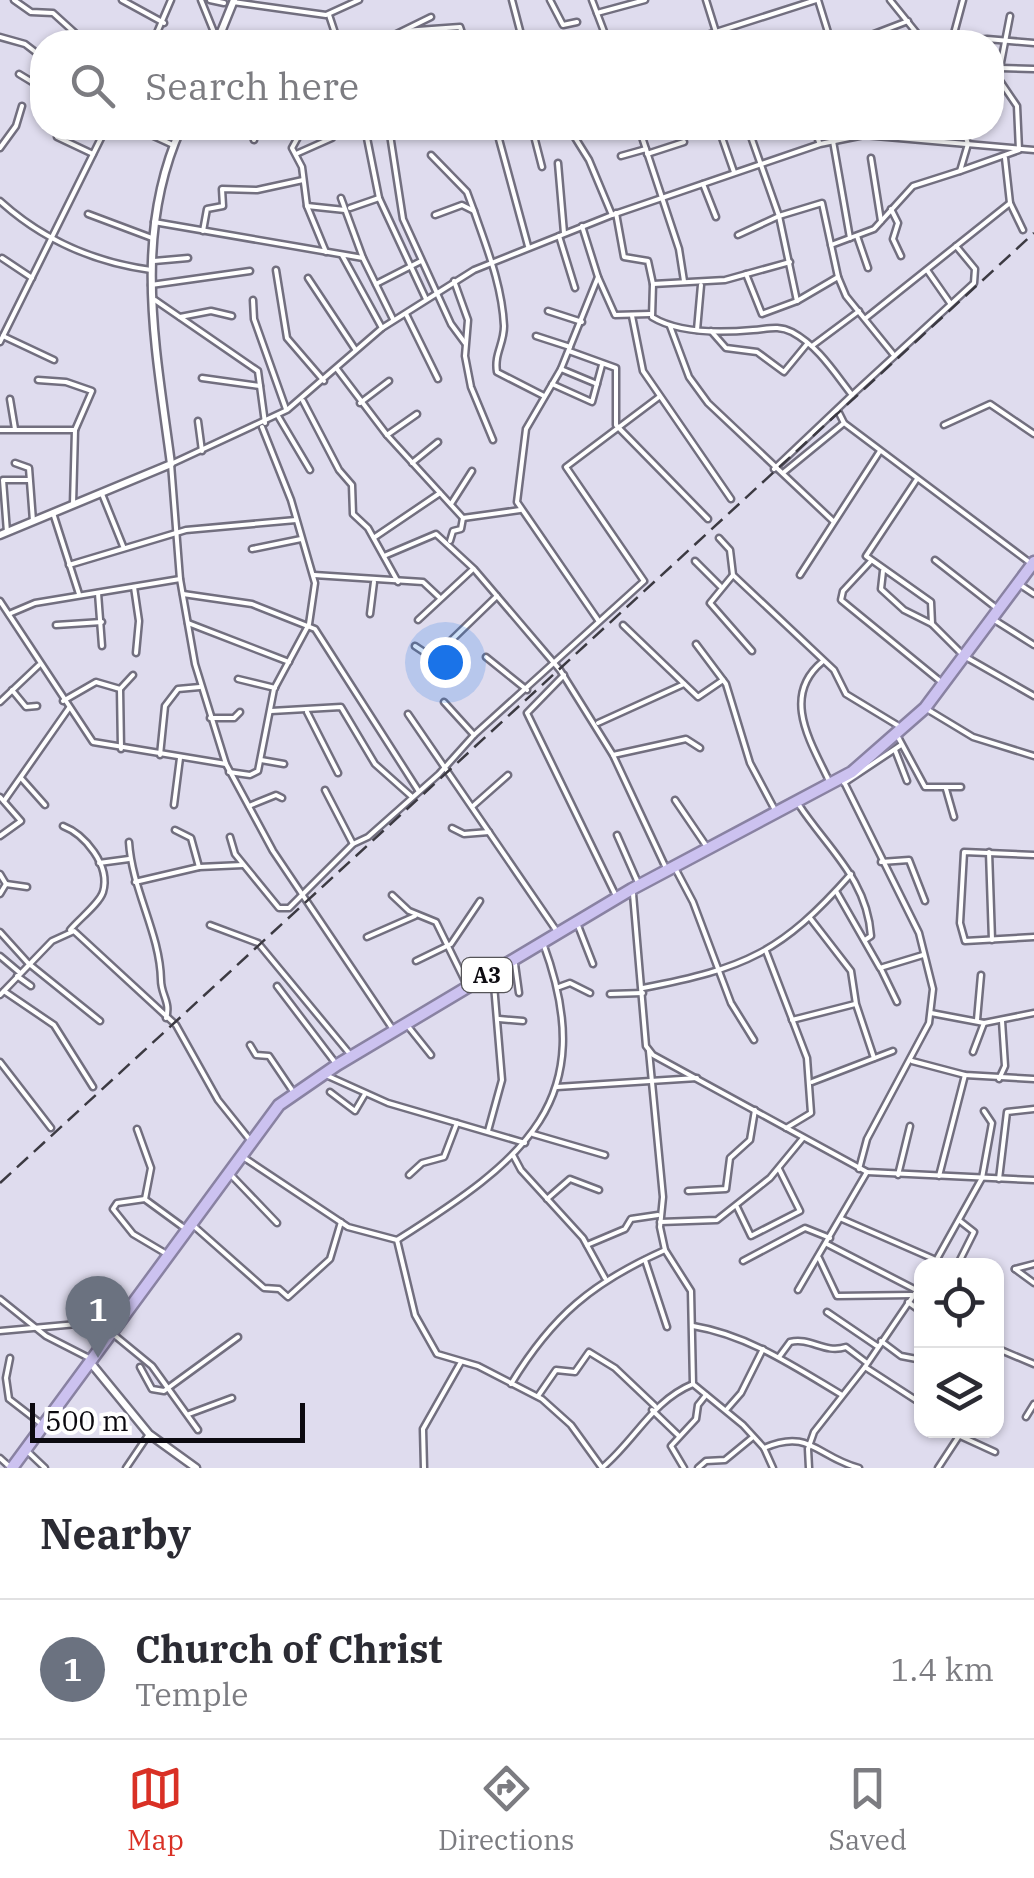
<!DOCTYPE html>
<html lang="en">
<head>
<meta charset="utf-8">
<style>
	:root { --surface:#fff; --page:#f2f2f3; --text:#2b2b33; --muted:#7c7c81; --line:#e1e1e2; --accent:#d93025 }
	body { margin:0; font-family:"IBM Plex Serif",serif; background:var(--page); color:var(--text) }
	.controls { position:absolute; right:30px; bottom:30px; display:grid; overflow:hidden; border-radius:20px; box-shadow:0 2px 8px #0004 }
	.controls button { width:90px; height:90px; display:grid; place-items:center; padding:0; border:0; border-bottom:2px solid var(--line); background:var(--surface); color:var(--text); font:50px sans-serif }
	.scale { position:absolute; left:30px; bottom:25px; width:275px; box-sizing:border-box; padding-left:10px; border:5px solid #0c0a10; border-top:0; font-size:28px; line-height:35px; white-space:nowrap; color:#0c0a10; -webkit-text-stroke:8px #fff; paint-order:stroke }
	.you { position:absolute; left:445px; top:662px; width:35px; height:35px; margin:-25px; border:8px solid #fff; border-radius:50%; background:#1a73e8; box-shadow:0 0 0 15px #1a73e833 }
	.badge { display:grid; place-items:center; width:65px; height:65px; border-radius:50%; background:var(--accent); color:#fff; font-size:32px; font-weight:700 }
	.pin { position:absolute; translate:-50% -82px; filter:drop-shadow(0 2px 5px #0008) }
	.pin::after { content:''; position:absolute; top:52px; width:35px; height:30px; background:inherit; clip-path:polygon(0 0,100% 0,50% 100%) }
	.list { margin:0; padding:0; list-style:none }
	h2 { display:flex; justify-content:space-between; align-items:center; height:130px; margin:0; padding:0 40px; font-size:42px }
	h2 small { font-size:32px; font-weight:400; color:var(--muted) }
	.list li { display:grid; grid-template-columns:65px 1fr auto; gap:30px; align-items:center; box-sizing:border-box; height:140px; padding:0 40px; border-top:2px solid var(--line) }
	.list b { display:block; font-size:38px; white-space:nowrap }
	.list p { margin:0; font-size:32px; white-space:nowrap; color:var(--muted) }
	.list em { font-size:32px; font-style:normal; color:var(--muted) }
	.icon { flex:none; width:55px; height:55px; fill:none; stroke:currentColor; stroke-width:2; stroke-linecap:round; stroke-linejoin:round }
	.map { position:relative; flex:none; width:1034px; height:1468px; overflow:hidden }
	.search { position:absolute; background:var(--surface); box-shadow:0 2px 8px #0004; left:30px; right:30px; top:30px; height:110px; display:flex; align-items:center; gap:25px; box-sizing:border-box; padding:0 35px; border-radius:40px; color:var(--muted); font-size:38px }
	.sheet { height:270px; background:var(--surface) }
	nav { display:flex; justify-content:space-around; align-items:center; box-sizing:border-box; height:140px; border-top:2px solid var(--line); background:var(--surface); font-size:28px; color:var(--muted) }
	nav a { display:grid; justify-items:center; gap:5px }
	nav .on { color:var(--accent) }
	.map>svg:first-child { display:block }
</style>
</head>
<body>
<div class="map">
<svg width="1034" height="1468" viewBox="0 0 1034 1468">
	<rect width="100%" height="100%" fill="#dfdcee"/>
	<g fill="none" stroke-linecap="round" stroke-linejoin="round">
		<defs>
			<g id="street">
				<polyline points="14,0 31,12 53,13 85,42"/>
				<polyline points="122,0 164,23"/>
				<polyline points="201,0 216,37"/>
				<polyline points="210,0 224,3"/>
				<polyline points="512,0 523,42"/>
				<polyline points="550,0 563,25 577,22"/>
				<polyline points="592,0 608,42"/>
				<polyline points="706,0 716,32 816,0"/>
				<polyline points="818,0 831,42"/>
				<polyline points="890,0 924,42"/>
				<polyline points="233,2 326,15 359,0"/>
				<polyline points="597,13 645,0"/>
				<polyline points="329,15 338,42"/>
				<polyline points="404,31 460,27 465,42"/>
				<polyline points="0,37 25,44 42,57"/>
				<polyline points="952,41 963,0"/>
				<polyline points="153,42 171,0"/>
				<polyline points="380,42 431,17"/>
				<polyline points="686,42 716,32 720,42"/>
				<polyline points="853,42 908,21"/>
				<polyline points="951,42 987,39 1034,43"/>
				<polyline points="1000,68 1034,69"/>
				<polyline points="19,74 42,88"/>
				<polyline points="92,128 102,135"/>
				<polyline points="136,128 173,145"/>
				<polyline points="159,128 163,139"/>
				<polyline points="250,128 254,140"/>
				<polyline points="303,128 292,148 302,167 307,206 326,252"/>
				<polyline points="365,128 379,198 426,299"/>
				<polyline points="389,128 403,219 451,324 465,343"/>
				<polyline points="496,128 528,246"/>
				<polyline points="532,128 542,167"/>
				<polyline points="569,128 589,160 612,215"/>
				<polyline points="639,128 679,249 684,281"/>
				<polyline points="748,128 779,216 797,301"/>
				<polyline points="814,128 819,142"/>
				<polyline points="640,132 655,128"/>
				<polyline points="720,132 734,172"/>
				<polyline points="57,137 93,154"/>
				<polyline points="922,139 923,128"/>
				<polyline points="833,141 850,238"/>
				<polyline points="0,148 16,126 22,106"/>
				<polyline points="296,154 332,138"/>
				<polyline points="647,154 684,142"/>
				<polyline points="431,155 467,192 474,211"/>
				<polyline points="621,156 646,149"/>
				<polyline points="871,158 881,221"/>
				<polyline points="1005,158 1010,203 1023,230"/>
				<polyline points="558,163 564,233"/>
				<polyline points="960,171 1019,150 1017,106 998,78 1010,16"/>
				<polyline points="703,184 716,217"/>
				<polyline points="341,198 363,258"/>
				<path d="M0 201C43 240 93 262 151 270"/>
				<polyline points="307,206 345,210"/>
				<polyline points="350,208 379,198"/>
				<polyline points="891,209 898,223 893,239 901,256"/>
				<path d="M616 213 624 257 648 261 653 284 652 317C680 334 721 333 753 330 768 329 778 325 792 332 818 346 834 372 852 395L774 469"/>
				<polyline points="88,214 152,238"/>
				<path d="M435 215 462 205 474 211C487 249 502 285 504 326 504 344 494 354 497 372L544 396"/>
				<polyline points="154,222 363,258 393,319"/>
				<polyline points="582,226 598,277 561,369 526,429 517,502 598,620"/>
				<polyline points="203,231 207,209 223,206 222,189 257,190 303,180"/>
				<polyline points="738,235 779,216 822,203 838,277 797,301 762,314 746,274"/>
				<polyline points="559,236 575,288"/>
				<polyline points="857,236 868,268"/>
				<polyline points="831,245 874,229 913,186 960,171 968,144 963,128"/>
				<polyline points="342,255 382,328"/>
				<polyline points="2,258 32,278"/>
				<polyline points="154,261 188,258"/>
				<polyline points="276,270 287,338 324,381"/>
				<polyline points="927,270 950,303"/>
				<polyline points="598,277 615,315 650,314"/>
				<polyline points="838,277 846,296 893,354"/>
				<polyline points="308,278 355,349"/>
				<polyline points="454,281 468,320 465,356 471,387 493,440"/>
				<polyline points="376,284 421,261"/>
				<polyline points="653,284 725,280 790,262"/>
				<polyline points="151,285 250,271"/>
				<polyline points="155,300 258,371 265,423"/>
				<polyline points="253,300 254,319 286,409"/>
				<polyline points="548,311 582,322"/>
				<polyline points="406,314 438,379"/>
				<polyline points="632,316 643,371 731,499"/>
				<polyline points="180,317 211,311 232,316"/>
				<polyline points="866,318 1010,203"/>
				<polyline points="670,326 689,377 708,403 833,521"/>
				<polyline points="697,330 701,285"/>
				<polyline points="711,331 726,348 757,352 784,372 807,344"/>
				<polyline points="3,336 54,360"/>
				<polyline points="536,336 570,347"/>
				<polyline points="0,342 106,128"/>
				<polyline points="812,346 859,311"/>
				<polyline points="569,351 616,368 616,425 708,519"/>
				<polyline points="337,369 387,435 463,518"/>
				<polyline points="561,369 597,384"/>
				<polyline points="202,378 260,386"/>
				<polyline points="38,380 66,382 92,391 75,430"/>
				<polyline points="552,384 592,402 602,365"/>
				<polyline points="852,395 974,283 975,269 956,246"/>
				<polyline points="10,399 15,429"/>
				<polyline points="303,401 339,470 352,485 353,514 368,528 398,582"/>
				<polyline points="360,403 389,381"/>
				<polyline points="838,411 844,423 1029,562"/>
				<polyline points="278,416 310,470"/>
				<polyline points="198,421 202,451"/>
				<polyline points="944,425 990,404 1034,434"/>
				<polyline points="0,430 75,430 73,504"/>
				<polyline points="387,435 417,414"/>
				<polyline points="15,463 29,468 33,521"/>
				<polyline points="412,463 438,442"/>
				<polyline points="783,473 844,423"/>
				<polyline points="917,479 866,556 931,602 932,624"/>
				<polyline points="102,494 123,546"/>
				<polyline points="451,504 472,471"/>
				<polyline points="53,513 79,594"/>
				<polyline points="463,518 520,510"/>
				<polyline points="7,532 3,480 29,480"/>
				<polyline points="375,537 440,493"/>
				<polyline points="719,538 730,550 733,575 834,670 846,694 902,728"/>
				<polyline points="450,541 453,531 461,529 463,518"/>
				<polyline points="252,549 301,539"/>
				<polyline points="384,556 436,534 474,569 560,670 613,755 665,866"/>
				<polyline points="935,560 995,607"/>
				<polyline points="695,561 720,586"/>
				<polyline points="870,562 843,591 841,600 940,681"/>
				<polyline points="69,565 186,530 296,520"/>
				<polyline points="883,571 881,589 904,610 932,624 964,656 1034,696"/>
				<polyline points="314,575 423,582 439,597"/>
				<polyline points="733,575 710,603 752,651"/>
				<polyline points="800,575 880,451"/>
				<polyline points="1019,584 1034,594"/>
				<polyline points="134,587 139,621 136,653"/>
				<polyline points="98,593 102,646"/>
				<polyline points="183,594 252,604 315,629 418,790"/>
				<polyline points="0,601 93,742 226,764"/>
				<polyline points="9,614 35,603 180,579"/>
				<polyline points="370,614 374,582"/>
				<polyline points="418,620 473,569"/>
				<polyline points="996,621 1034,645"/>
				<polyline points="188,623 289,662"/>
				<polyline points="56,625 102,622"/>
				<polyline points="623,625 698,697 723,680"/>
				<polyline points="696,644 726,684 750,763 775,810"/>
				<polyline points="415,646 433,658 497,596"/>
				<polyline points="486,657 527,690"/>
				<path d="M822 662C780 697 812 744 830 783"/>
				<polyline points="564,675 527,713 617,898"/>
				<polyline points="238,679 275,688"/>
				<polyline points="120,689 121,749"/>
				<polyline points="120,689 133,675"/>
				<polyline points="12,690 26,707 37,706"/>
				<polyline points="63,701 96,682 120,689"/>
				<polyline points="0,702 39,665"/>
				<polyline points="444,702 474,735"/>
				<polyline points="925,708 973,737 1034,756"/>
				<polyline points="271,711 341,707 375,764 411,796"/>
				<polyline points="307,712 338,773"/>
				<polyline points="408,714 556,930"/>
				<polyline points="210,718 234,718 240,712"/>
				<polyline points="598,723 684,684"/>
				<polyline points="898,737 925,787 961,787"/>
				<polyline points="895,750 907,781"/>
				<polyline points="160,755 165,706 178,689 200,687"/>
				<polyline points="613,755 686,739 700,748"/>
				<polyline points="261,760 284,764"/>
				<polyline points="229,772 250,775 258,771 274,689 309,624 315,583 291,500 262,427"/>
				<polyline points="21,778 45,805"/>
				<polyline points="842,778 919,933 933,989 929,1023 867,1139 859,1169"/>
				<polyline points="844,783 901,745"/>
				<polyline points="946,789 954,817"/>
				<polyline points="325,790 353,844"/>
				<polyline points="0,797 21,821 0,836"/>
				<polyline points="675,800 707,847"/>
				<polyline points="4,801 69,708"/>
				<polyline points="174,805 180,758"/>
				<path d="M799 805C828 849 867 879 871 936L865 940"/>
				<polyline points="249,806 276,795 282,798"/>
				<polyline points="473,806 508,775"/>
				<path d="M63 826C84 834 111 865 103 892 99 904 79 919 70 930"/>
				<polyline points="452,828 464,834 489,832"/>
				<polyline points="175,830 191,838 199,867"/>
				<polyline points="617,835 639,885"/>
				<polyline points="230,837 235,854 279,908 289,908 353,844 368,837 439,774 474,735 644,581 566,467 659,397"/>
				<path d="M129 842C132 890 160 933 161 980 161 995 171 1002 166 1018"/>
				<polyline points="989,852 992,940"/>
				<polyline points="1034,855 964,852 960,923 965,941 1034,937"/>
				<polyline points="881,862 909,860 925,901"/>
				<polyline points="99,863 129,859"/>
				<polyline points="675,868 693,902 731,1003 754,1040"/>
				<polyline points="0,874 6,884"/>
				<polyline points="135,882 199,867 243,865"/>
				<polyline points="6,884 27,887"/>
				<polyline points="836,891 880,968 923,955"/>
				<polyline points="0,894 6,884"/>
				<polyline points="633,894 646,1046 653,1055 867,1172 1034,1180"/>
				<polyline points="392,895 409,911 436,922 466,983"/>
				<polyline points="810,918 851,971 856,1004 874,1058"/>
				<polyline points="577,923 593,964"/>
				<polyline points="210,925 258,943 349,1053"/>
				<polyline points="0,932 28,963 100,1021"/>
				<polyline points="367,937 415,916"/>
				<polyline points="766,951 807,1058 811,1113 786,1128"/>
				<polyline points="0,956 19,972"/>
				<polyline points="416,961 451,944 480,901"/>
				<polyline points="515,964 519,993"/>
				<polyline points="881,969 897,1002"/>
				<polyline points="17,976 31,986"/>
				<polyline points="277,986 337,1065"/>
				<polyline points="559,987 570,983 590,993"/>
				<path d="M643 988C746 968 781 953 851 874"/>
				<polyline points="4,991 54,1025 93,1087"/>
				<polyline points="610,994 643,993"/>
				<polyline points="0,995 52,941 74,931 176,1025 218,1100 250,1140"/>
				<polyline points="931,1013 984,1023 1034,1013"/>
				<polyline points="499,1019 523,1021"/>
				<polyline points="792,1020 855,1004"/>
				<polyline points="977,1020 981,975"/>
				<polyline points="407,1025 431,1055"/>
				<polyline points="394,1031 273,851 226,764 195,664 180,579 171,464 287,410 382,328 474,270 612,215 820,144 864,135 1034,150"/>
				<polyline points="250,1045 256,1055 269,1056 294,1093"/>
				<polyline points="649,1051 663,1197 660,1227 665,1250 691,1291 693,1384 743,1425 764,1448 773,1468"/>
				<polyline points="973,1052 984,1023"/>
				<polyline points="912,1061 965,1075 1034,1079"/>
				<polyline points="0,1062 51,1128"/>
				<polyline points="328,1076 388,1103 525,1143"/>
				<polyline points="999,1079 1005,1066 1002,1021"/>
				<polyline points="812,1082 893,1051"/>
				<polyline points="557,1087 697,1078"/>
				<polyline points="330,1092 355,1111 365,1094"/>
				<polyline points="137,1129 151,1168 145,1199"/>
				<polyline points="488,1131 502,1080 493,973"/>
				<polyline points="533,1134 605,1155"/>
				<polyline points="513,1155 521,1170 583,1238 605,1278"/>
				<polyline points="243,1157 348,1227 397,1240 415,1315 437,1354 478,1366 542,1399 571,1425 602,1468"/>
				<polyline points="231,1175 277,1223"/>
				<polyline points="409,1175 422,1163 444,1157 457,1123"/>
				<polyline points="898,1175 910,1126"/>
				<polyline points="939,1176 965,1075"/>
				<polyline points="999,1179 1007,1112 1034,1109"/>
				<polyline points="688,1191 726,1189 730,1158 750,1140 755,1110"/>
				<polyline points="145,1199 117,1203 113,1209 133,1234 165,1253"/>
				<polyline points="547,1199 570,1179 599,1190"/>
				<polyline points="146,1200 187,1230"/>
				<polyline points="737,1207 751,1236 800,1211 779,1169"/>
				<polyline points="842,1219 936,1260"/>
				<polyline points="660,1222 717,1220 770,1178 803,1138"/>
				<polyline points="195,1227 264,1288 279,1289 288,1297 330,1259 341,1222"/>
				<path d="M397 1240C523 1160 602 1102 543 943"/>
				<polyline points="827,1244 922,1293"/>
				<polyline points="587,1245 625,1229 631,1219 658,1215"/>
				<polyline points="819,1258 837,1296 912,1295"/>
				<polyline points="645,1260 667,1327"/>
				<polyline points="743,1261 805,1228 830,1238"/>
				<polyline points="933,1266 982,1178 992,1123 984,1111"/>
				<polyline points="957,1266 974,1232 960,1221"/>
				<polyline points="1015,1269 1034,1283"/>
				<polyline points="1015,1269 1034,1264"/>
				<polyline points="798,1290 867,1172"/>
				<polyline points="0,1299 46,1336 91,1359"/>
				<polyline points="908,1302 922,1312"/>
				<polyline points="827,1312 877,1346"/>
				<path d="M693 1326C748 1335 795 1367 842 1395"/>
				<polyline points="0,1331 88,1323 114,1327"/>
				<polyline points="113,1334 152,1366 198,1430"/>
				<polyline points="881,1341 901,1356 922,1360"/>
				<polyline points="996,1348 1034,1364"/>
				<path d="M779 1357 790 1342C811 1337 824 1354 846 1347L867 1363"/>
				<polyline points="10,1358 6,1378 9,1399 40,1423"/>
				<polyline points="140,1367 152,1389 164,1391 238,1337"/>
				<polyline points="865,1367 922,1404"/>
				<path d="M511 1384C552 1316 593 1282 665 1250"/>
				<polyline points="538,1396 556,1370 575,1372 589,1352 615,1368 655,1406"/>
				<polyline points="727,1409 741,1393 763,1349"/>
				<polyline points="652,1410 679,1436"/>
				<polyline points="189,1414 232,1398"/>
				<polyline points="1026,1417 1034,1404"/>
				<polyline points="947,1430 995,1452"/>
				<path d="M764 1448C810 1428 817 1457 859 1468"/>
				<polyline points="26,1450 45,1468"/>
				<polyline points="0,1458 11,1468"/>
				<path d="M603 1467C636 1439 652 1401 693 1384"/>
				<polyline points="126,1468 149,1434"/>
				<polyline points="424,1468 423,1429 461,1362"/>
				<polyline points="684,1468 671,1446 696,1419 698,1405 706,1395"/>
				<polyline points="698,1468 706,1461 725,1460 753,1437"/>
				<polyline points="809,1468 808,1449 814,1432 865,1367 922,1283"/>
				<polyline points="938,1468 959,1436"/>
			</g>
			<g id="secondary">
				<polyline points="217,42 234,0"/>
				<path d="M0 535 171 464C156 349 132 237 181 128"/>
				<polyline points="90,1362 149,1434 196,1468"/>
			</g>
			<polyline id="highway" points="12,1468 279,1105 337,1065 632,889 852,772 925,708 1034,562"/>
		</defs>
		<use href="#street" stroke="#726f7f" stroke-width="9"/>
		<use href="#secondary" stroke="#726f7f" stroke-width="11"/>
		<use href="#highway" stroke="#8982a2" stroke-width="15"/>
		<use href="#street" stroke="#fff" stroke-width="4"/>
		<use href="#secondary" stroke="#fff" stroke-width="6"/>
		<use href="#highway" stroke="#ccc2f0" stroke-width="10"/>
		<polyline stroke="#3c3a42" stroke-width="2.5" stroke-dasharray="15 8" stroke-linecap="butt" points="0,1183 1034,233"/>
	</g>
	<g text-anchor="middle" stroke-width="8" stroke-linejoin="round" paint-order="stroke">
		<rect fill="#fff" stroke="#555458" stroke-width="2.5" x="462" y="958" width="50" height="34" rx="8"/>
		<g font-size="22" font-weight="bold" fill="#0c0a10">
			<text x="487" y="983">A3</text>
		</g>
	</g>
</svg>
<div class="controls">
<button><svg class="icon" aria-label="locate" viewBox="0 0 24 24"><circle cx="12" cy="12" r="6"/><path d="M12 2v4M12 18v4M2 12h4M18 12h4"/></svg></button>
<button><svg class="icon" aria-label="layers" viewBox="0 0 24 24"><path d="M12 4l9 5-9 5-9-5zM3 14l9 5 9-5"/></svg></button>
</div>
<div class="scale">500 m</div>
<div class="you"></div>
<div class="pin badge" style="left:98px;top:1358px;background:#6b7280">1</div>
<div class="search"><svg class="icon" aria-label="search" viewBox="0 0 24 24"><circle cx="10" cy="10" r="6"/><path d="M15 15l6 6"/></svg>Search here</div>
</div>
<section class="sheet">
<h2>Nearby<small></small></h2>
<ul class="list">
<li><span class="badge" style="background:#6b7280">1</span><div><b>Church of Christ</b><p>Temple</p></div><em>1.4 km</em></li>
</ul>
</section>
<nav>
<a class="on"><svg class="icon" aria-label="map" viewBox="0 0 24 24"><path d="M3 6l6-2 6 2 6-2v14l-6 2-6-2-6 2zM9 4v14M15 6v14"/></svg>Map</a>
<a><svg class="icon" aria-label="directions" viewBox="0 0 24 24"><path d="M12 3l9 9-9 9-9-9zM9 14v-3h6M13 9l2 2-2 2"/></svg>Directions</a>
<a><svg class="icon" aria-label="saved" viewBox="0 0 24 24"><path d="M7 4h10v16l-5-4-5 4z"/></svg>Saved</a>
</nav>
</body>
</html>
